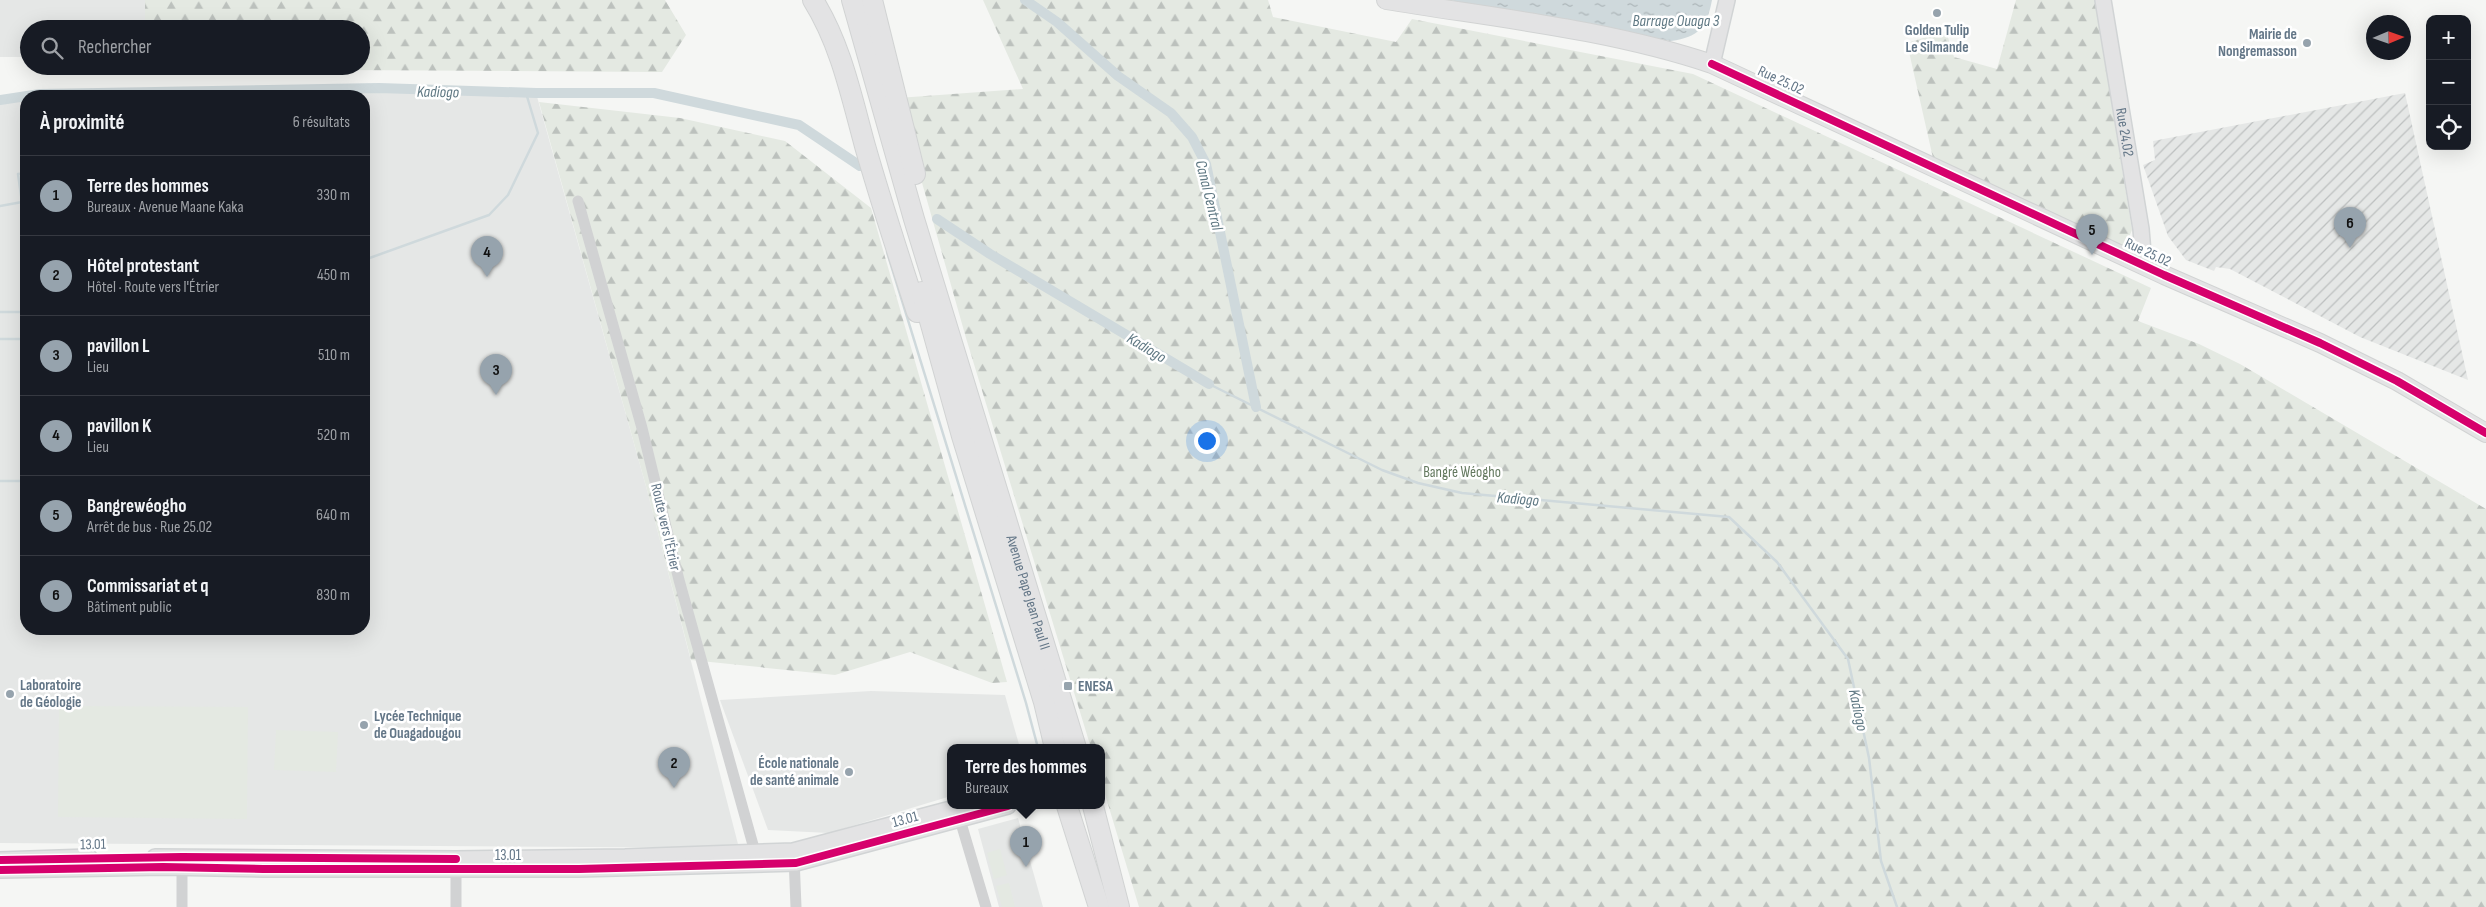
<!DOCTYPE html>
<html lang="fr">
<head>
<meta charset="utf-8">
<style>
	:root { --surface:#171b24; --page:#20242c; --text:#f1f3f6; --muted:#9ea1a6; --line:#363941; --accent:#96a3ad }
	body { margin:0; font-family:"Sofia Sans Condensed",sans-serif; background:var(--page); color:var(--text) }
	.controls { position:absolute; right:15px; top:15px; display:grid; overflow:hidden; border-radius:10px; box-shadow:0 5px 20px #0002 }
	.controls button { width:45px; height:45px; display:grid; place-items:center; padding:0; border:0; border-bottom:1px solid var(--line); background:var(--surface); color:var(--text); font:25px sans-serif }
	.compass { position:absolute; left:2366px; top:15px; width:45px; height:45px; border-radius:50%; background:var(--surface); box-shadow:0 5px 20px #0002; rotate:88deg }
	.you { position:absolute; left:1206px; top:440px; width:18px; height:18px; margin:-12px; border:4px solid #fff; border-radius:50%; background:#1a73e8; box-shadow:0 0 0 8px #1a73e833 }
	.badge { display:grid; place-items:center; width:32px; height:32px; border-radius:50%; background:var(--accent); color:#111; font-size:16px; font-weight:700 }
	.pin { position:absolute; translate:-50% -41px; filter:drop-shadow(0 1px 2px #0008) }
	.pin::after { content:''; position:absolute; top:26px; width:18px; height:15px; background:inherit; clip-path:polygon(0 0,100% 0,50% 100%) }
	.popup { position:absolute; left:947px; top:744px; width:158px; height:65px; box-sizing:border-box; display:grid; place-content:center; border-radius:10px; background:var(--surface); filter:drop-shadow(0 1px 4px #0005); font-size:16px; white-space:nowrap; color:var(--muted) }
	.popup b { font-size:19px; color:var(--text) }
	.popup::after { content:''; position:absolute; left:50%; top:100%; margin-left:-10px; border:10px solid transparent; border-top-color:var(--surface) }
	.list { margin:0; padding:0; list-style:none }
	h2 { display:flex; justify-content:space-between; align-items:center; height:65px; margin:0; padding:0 20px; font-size:21px }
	h2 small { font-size:16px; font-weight:400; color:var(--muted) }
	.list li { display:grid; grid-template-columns:32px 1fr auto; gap:15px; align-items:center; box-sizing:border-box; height:80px; padding:0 20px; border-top:1px solid var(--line) }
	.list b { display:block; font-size:19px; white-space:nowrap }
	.list p { margin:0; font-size:16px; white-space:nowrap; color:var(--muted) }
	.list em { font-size:16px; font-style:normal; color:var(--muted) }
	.icon { flex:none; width:28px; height:28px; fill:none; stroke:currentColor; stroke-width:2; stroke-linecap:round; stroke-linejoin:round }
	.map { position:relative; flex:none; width:2486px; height:907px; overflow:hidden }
	.search { position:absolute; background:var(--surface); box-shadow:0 5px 20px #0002; left:20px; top:20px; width:350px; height:55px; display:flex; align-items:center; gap:12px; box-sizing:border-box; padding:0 18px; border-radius:28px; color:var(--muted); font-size:19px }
	.panel { position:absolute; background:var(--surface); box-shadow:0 5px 20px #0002; left:20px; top:90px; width:350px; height:545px; border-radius:20px }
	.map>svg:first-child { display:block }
</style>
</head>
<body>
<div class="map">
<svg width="2486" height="907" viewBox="0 0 2486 907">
	<defs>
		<pattern id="industrial-furrows" width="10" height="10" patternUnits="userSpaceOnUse" patternTransform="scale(1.25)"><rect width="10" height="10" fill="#e5e7e6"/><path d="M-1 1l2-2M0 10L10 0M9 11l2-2" fill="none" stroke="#bdc0c0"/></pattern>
		<pattern id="forest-firs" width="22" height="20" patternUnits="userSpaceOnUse" patternTransform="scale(1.25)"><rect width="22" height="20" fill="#e4e9e2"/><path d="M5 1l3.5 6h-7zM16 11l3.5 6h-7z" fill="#bcc1bd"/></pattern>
		<pattern id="water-ripples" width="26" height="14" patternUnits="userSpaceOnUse" patternTransform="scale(1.25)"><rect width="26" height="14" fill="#cfd9dc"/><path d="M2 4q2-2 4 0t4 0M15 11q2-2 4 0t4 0" fill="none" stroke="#acb5b8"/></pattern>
	</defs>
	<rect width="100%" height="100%" fill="#f5f6f4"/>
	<g fill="#e5e7e6" fill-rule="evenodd">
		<polygon points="0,0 145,0 145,29 29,29 29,57 0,57"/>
		<path d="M408 88 536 93 647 490 739 848 0 843V100L40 94ZM26 96H364V629H26Z"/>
		<polygon points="871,691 1005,695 1020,748 951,748 951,796 829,833 768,830 720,700"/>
		<polygon points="1018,818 1043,907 999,907 978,829"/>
	</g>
	<polygon fill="url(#industrial-furrows)" points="2405,93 2468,380 2360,337 2230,269 2216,267 2214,271 2186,260 2168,236 2143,165 2155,160 2153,141"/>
	<g fill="#e4e9e2">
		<polygon points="59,706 248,707 247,819 58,817"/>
		<polygon points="276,730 338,732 336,772 274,770"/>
		<polygon points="1000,849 1007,875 994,879 987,853"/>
		<polygon points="1009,883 1015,907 1002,907 996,886"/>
	</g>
	<g fill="url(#forest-firs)">
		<polygon points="145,0 665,0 686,35 662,72 190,69 183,66 361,66 361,29 145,29"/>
		<polygon points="983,0 1268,0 1273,17 1396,42 1412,19 1693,74 2151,288 2138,321 2199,344 2240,364 2486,509 2486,907 1139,907 1101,781 1101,748 1091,748 966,338 898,98 1023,89"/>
		<polygon points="2016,0 2095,0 2132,230 2124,249 1933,158 1907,43 1946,31 1954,57 1997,69"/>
		<polygon points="539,102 680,118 785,141 871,208 1007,682 992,683 910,652 835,675 691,660 647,490"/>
	</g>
	<path fill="url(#water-ripples)" d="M1449 0H1712C1707 27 1699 37 1671 41Z"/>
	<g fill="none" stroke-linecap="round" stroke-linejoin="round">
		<g stroke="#cfd9dc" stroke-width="2.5">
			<polyline points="95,92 95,96"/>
			<polyline points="0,206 22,202 18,174 26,173"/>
			<polyline points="887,252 1026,703 1038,748"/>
			<polyline points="364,260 489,215 508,195 538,133 526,93"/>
			<polyline points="0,312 26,312"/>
			<polyline points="0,339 26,339"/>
			<polyline points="1209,384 1382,470 1418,483 1462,493 1729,517 1777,562 1848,659 1869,758 1881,861 1897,907"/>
			<polyline points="0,481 26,481"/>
		</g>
		<g stroke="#cfd9dc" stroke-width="10">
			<polyline points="1025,0 1057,22 1118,76 1171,113 1192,137 1206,164 1256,407"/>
			<polyline points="0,100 40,94 379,88 536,93 654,93 799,125 860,166"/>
			<polyline points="937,219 990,254 1209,384"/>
		</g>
		<defs>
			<g id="secondary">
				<path id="s1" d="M2103 0 2141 229 2144 265"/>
				<polyline points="1712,64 1727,0"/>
				<polyline points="155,857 456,859 625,857 793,851 962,806"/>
				<polyline points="0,860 89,857"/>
				<polyline points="0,870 163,867 263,869 579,869 796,863 1008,806"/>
			</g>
			<path id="primary" d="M1386 0C1495 18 1608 29 1712 64L2164 275 2320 343 2397 381 2486 433"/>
			<g id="highway">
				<path d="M813 0C841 45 851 95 865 146 881 202 899 257 917 312"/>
				<path id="s2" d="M852 0 914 219 1076 748"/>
				<polyline points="872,0 915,174"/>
				<polyline points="922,292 962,436 1044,702 1055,748"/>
				<polyline points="1067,806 1099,907"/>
				<polyline points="1093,806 1119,907"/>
			</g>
		</defs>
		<use href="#secondary" stroke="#d1d4d5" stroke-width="18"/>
		<use href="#primary" stroke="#d1d3d3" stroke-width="20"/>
		<use href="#highway" stroke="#d1d3d3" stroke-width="22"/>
		<g stroke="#d1d2d3" stroke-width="11">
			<polyline points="578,201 642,428 679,580 755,852"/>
			<polyline points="958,813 986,907"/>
			<polyline points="794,857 796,907"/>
			<polyline points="182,907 182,861"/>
			<polyline points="456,907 456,863"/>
		</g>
		<use href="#secondary" stroke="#e3e3e4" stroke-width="15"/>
		<use href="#primary" stroke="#e3e3e4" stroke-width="18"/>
		<use href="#highway" stroke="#e3e3e4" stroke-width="20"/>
		<defs>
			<g id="cycleway">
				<polyline points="1712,64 2164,275 2320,343 2397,381 2486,433"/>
				<polyline points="0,860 182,857 456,859"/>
				<polyline points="0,870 163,867 263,869 579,869 796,863 1008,806"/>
			</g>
		</defs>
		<use href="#cycleway" stroke="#fff" stroke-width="11"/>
		<use href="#cycleway" stroke="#d6006c" stroke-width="8"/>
	</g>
	<g fill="#96a3ad" stroke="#fff" stroke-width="2">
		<circle cx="1937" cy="13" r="5"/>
		<circle cx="2307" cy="43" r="5"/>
		<rect x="1063" y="681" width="10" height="10" rx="2.5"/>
		<circle cx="10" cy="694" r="5"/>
		<circle cx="364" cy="725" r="5"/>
		<circle cx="849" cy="772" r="5"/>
	</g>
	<g text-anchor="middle" stroke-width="5" stroke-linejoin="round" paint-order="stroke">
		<g font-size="15" font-weight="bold" fill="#637687" stroke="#fff" text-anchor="start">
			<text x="1937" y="35" text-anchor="middle">Golden Tulip<tspan x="1937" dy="17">Le Silmande</tspan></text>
			<text x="2297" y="39" text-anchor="end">Mairie de<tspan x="2297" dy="17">Nongremasson</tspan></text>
			<text x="20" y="690">Laboratoire<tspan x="20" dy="17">de Géologie</tspan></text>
			<text x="1078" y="691">ENESA</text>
			<text x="374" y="721">Lycée Technique<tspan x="374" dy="17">de Ouagadougou</tspan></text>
			<text x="839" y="768" text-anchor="end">École nationale<tspan x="839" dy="17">de santé animale</tspan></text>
		</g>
		<g font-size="15" fill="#637687" stroke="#fff">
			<text transform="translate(1781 80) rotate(25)" y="5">Rue 25.02</text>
			<text dy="5" stroke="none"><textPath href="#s1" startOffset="134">Rue 24.02</textPath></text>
			<text transform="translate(2148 252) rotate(25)" y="5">Rue 25.02</text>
			<text transform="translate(666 527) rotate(77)" y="5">Route vers l'Étrier</text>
			<text dy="5" stroke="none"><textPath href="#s2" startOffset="618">Avenue Pape Jean Paul II</textPath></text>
			<text transform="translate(905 819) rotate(-15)" y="5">13.01</text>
			<text transform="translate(93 844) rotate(-1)" y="5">13.01</text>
			<text x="508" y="860">13.01</text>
		</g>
		<g font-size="15" fill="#63785e" stroke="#fff">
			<text x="1462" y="477">Bangré Wéogho</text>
		</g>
		<g font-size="16" font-style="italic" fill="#5f7883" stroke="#fff">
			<text x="1676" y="26">Barrage Ouaga 3</text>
			<text transform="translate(438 91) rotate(1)" y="6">Kadiogo</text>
			<text transform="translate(1210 195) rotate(76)" y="6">Canal Central</text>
			<text transform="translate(1147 347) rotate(31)" y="6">Kadiogo</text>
			<text transform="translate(1518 498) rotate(5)" y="6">Kadiogo</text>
			<text transform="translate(1859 710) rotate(78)" y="6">Kadiogo</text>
		</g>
	</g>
</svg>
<div class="controls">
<button>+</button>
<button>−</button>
<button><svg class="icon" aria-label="locate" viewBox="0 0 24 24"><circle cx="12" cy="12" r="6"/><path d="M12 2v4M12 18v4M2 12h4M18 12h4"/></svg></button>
</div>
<svg class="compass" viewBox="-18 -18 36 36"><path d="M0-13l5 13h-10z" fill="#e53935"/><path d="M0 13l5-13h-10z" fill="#9ea1a6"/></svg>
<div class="you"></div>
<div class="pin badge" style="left:1026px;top:867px">1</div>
<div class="popup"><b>Terre des hommes</b>Bureaux</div>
<div class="pin badge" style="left:674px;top:788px">2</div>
<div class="pin badge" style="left:496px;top:395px">3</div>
<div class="pin badge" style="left:487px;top:277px">4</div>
<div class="pin badge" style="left:2092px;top:255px">5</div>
<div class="pin badge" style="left:2350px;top:248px">6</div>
<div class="search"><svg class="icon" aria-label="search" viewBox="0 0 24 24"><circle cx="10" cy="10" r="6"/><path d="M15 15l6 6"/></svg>Rechercher</div>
<section class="panel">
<h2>À proximité<small>6 résultats</small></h2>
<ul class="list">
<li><span class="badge">1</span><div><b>Terre des hommes</b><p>Bureaux · Avenue Maane Kaka</p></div><em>330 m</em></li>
<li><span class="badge">2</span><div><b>Hôtel protestant</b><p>Hôtel · Route vers l'Étrier</p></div><em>450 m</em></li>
<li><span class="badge">3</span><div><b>pavillon L</b><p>Lieu</p></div><em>510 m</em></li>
<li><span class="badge">4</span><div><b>pavillon K</b><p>Lieu</p></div><em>520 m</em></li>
<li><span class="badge">5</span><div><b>Bangrewéogho</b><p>Arrêt de bus · Rue 25.02</p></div><em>640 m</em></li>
<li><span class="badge">6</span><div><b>Commissariat et q</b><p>Bâtiment public</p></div><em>830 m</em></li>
</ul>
</section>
</div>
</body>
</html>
